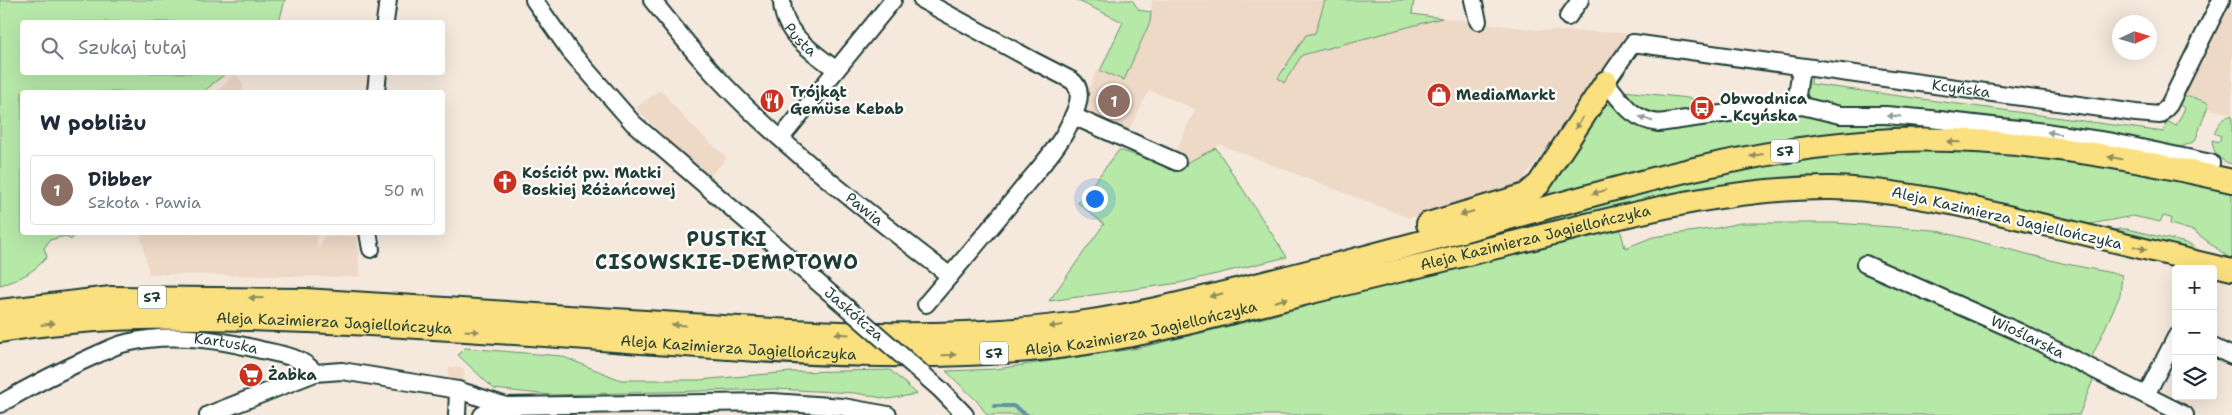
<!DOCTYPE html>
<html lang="pl">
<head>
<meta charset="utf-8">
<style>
	:root { --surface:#fff; --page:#f2f2f3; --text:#1f2937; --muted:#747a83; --line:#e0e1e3; --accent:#c8321e }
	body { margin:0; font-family:"Shantell Sans",sans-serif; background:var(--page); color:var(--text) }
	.controls { position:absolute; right:15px; bottom:15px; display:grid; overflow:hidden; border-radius:5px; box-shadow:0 5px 20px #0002 }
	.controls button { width:45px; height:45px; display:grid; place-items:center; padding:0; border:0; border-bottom:1px solid var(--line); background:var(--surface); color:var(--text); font:25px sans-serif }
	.compass { position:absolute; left:2112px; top:15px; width:45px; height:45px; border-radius:50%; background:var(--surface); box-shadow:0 5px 20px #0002; rotate:86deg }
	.you { position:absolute; left:1094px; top:198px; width:18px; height:18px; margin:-12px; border:4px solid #fff; border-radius:50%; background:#1a73e8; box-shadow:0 0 0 8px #1a73e833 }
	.badge { display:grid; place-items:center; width:32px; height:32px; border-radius:50%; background:var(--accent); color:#fff; font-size:16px; font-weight:700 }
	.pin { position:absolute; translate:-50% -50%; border:2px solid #fff; box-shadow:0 1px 5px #0006 }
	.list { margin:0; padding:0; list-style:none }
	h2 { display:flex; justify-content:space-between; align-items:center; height:65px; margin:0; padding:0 20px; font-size:21px }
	h2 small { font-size:16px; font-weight:400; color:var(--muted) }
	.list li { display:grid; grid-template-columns:32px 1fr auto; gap:15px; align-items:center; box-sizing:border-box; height:70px; margin:0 10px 10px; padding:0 10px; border:1px solid var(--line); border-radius:5px }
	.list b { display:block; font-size:19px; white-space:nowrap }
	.list p { margin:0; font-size:16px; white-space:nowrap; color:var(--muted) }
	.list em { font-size:16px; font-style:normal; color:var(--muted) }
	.icon { flex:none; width:28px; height:28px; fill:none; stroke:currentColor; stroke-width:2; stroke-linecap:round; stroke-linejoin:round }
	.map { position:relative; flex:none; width:2232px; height:415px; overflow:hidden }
	.search { position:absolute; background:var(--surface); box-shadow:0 5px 20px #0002; left:20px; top:20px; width:425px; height:55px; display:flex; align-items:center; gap:12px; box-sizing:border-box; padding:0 18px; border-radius:5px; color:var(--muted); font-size:19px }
	.panel { position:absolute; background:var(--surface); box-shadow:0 5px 20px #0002; left:20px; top:90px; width:425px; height:145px; border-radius:5px }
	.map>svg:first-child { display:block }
</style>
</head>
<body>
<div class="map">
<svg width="2232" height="415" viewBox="0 0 2232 415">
	<rect width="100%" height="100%" fill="#f5e8dd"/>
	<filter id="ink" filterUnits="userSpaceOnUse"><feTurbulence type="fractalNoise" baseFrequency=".02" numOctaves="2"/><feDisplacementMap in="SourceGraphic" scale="10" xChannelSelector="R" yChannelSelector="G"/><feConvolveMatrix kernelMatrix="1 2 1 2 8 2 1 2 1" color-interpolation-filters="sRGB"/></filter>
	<g filter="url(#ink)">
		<g fill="#eed8c6">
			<polygon points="1152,0 1325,0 1315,32 1404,13 1537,30 1626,33 1612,60 1515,190 1409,218 1219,144 1216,148 1176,168 1169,167 1195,109 1149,90 1128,132 1080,112 1097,70 1124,80 1150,22"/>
			<polygon points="2232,9 2232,114 2208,108 2209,103 2189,96 2183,97 2221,18"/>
			<polygon points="235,74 243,83 243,92 217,92"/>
			<polygon points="660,90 687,121 727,158 710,176 673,145 636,108"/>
			<polygon points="140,233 317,233 318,251 323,237 357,236 360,277 149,274"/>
			<polygon points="449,367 464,368 463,382 448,379"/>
		</g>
		<g fill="#b6e8a8" stroke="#6a926e">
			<path d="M0 0H285L279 22H22V72L226 73 203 92H22V232L76 233 71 240 65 236 50 240 44 248 47 257C34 272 19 280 0 285Z"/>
			<polygon points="1076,0 1132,0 1139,10 1151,12 1150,22 1124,80 1100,71 1123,22"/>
			<polygon points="1325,0 1414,0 1412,14 1442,18 1302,55 1284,83 1278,78 1306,35 1315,33"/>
			<path d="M1812 74 1811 84 2164 132 2167 121 2176 126 2185 108 2179 105 2183 97 2189 96 2209 103 2195 141 2179 148 2079 131 1839 109C1824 105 1810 103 1803 88L1808 75Z"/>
			<polygon points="1623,91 1697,99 1684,112 1654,118 1635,110"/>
			<polygon points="1609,104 1615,106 1636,124 1784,111 1960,127 1951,132 1534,201 1602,105"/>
			<path d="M2232 115V164C2219 161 2213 153 2212 140L2219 142 2221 136 2214 133C2218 124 2222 118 2232 115Z"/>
			<polygon points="1216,148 1287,257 1179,283 1049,301 1104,224 1078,203 1119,150 1176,168"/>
			<path d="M1875 151C1903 151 1931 150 1958 151 2047 154 2146 173 2232 193V260L2194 231 2170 224 2171 218 2163 216 2160 222 2133 216 2080 226 1906 184 1539 225 1536 221 1685 181 1790 161Z"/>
			<polygon points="1740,223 1835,223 1934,230 2062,263 2122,275 2120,295 2090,361 2099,365 2079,415 987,415 977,401 946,371 996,369 1139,348 1271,316 1377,287 1620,228 1625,248 1653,237 1717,228"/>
			<polygon points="2119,229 2127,229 2190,244 2204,255 2108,233"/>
			<polygon points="465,348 561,356 621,380 699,380 791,372 890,370 917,394 888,399 855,393 776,389 550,395 494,389 458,355"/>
		</g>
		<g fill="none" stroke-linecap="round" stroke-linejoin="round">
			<polyline stroke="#6591a5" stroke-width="4" points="994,406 1013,406 1027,415"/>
			<defs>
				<g id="minor">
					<polyline points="534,0 570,51 633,123 837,299"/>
					<path id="s1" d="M652 0C672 25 691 49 713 73 784 149 868 212 950 276"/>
					<path id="s2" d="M782 0C782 35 812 50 836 70"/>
					<path d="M922 0 1032 60 1071 80C1088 91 1073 117 1066 131 1056 150 1040 167 1027 183 994 224 960 264 926 304"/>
					<polyline points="1473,0 1478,21"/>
					<polyline points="1568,17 1580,0"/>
					<polyline points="385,22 388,0"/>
					<polyline points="1801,67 1797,96 1802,106"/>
					<polyline points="376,92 378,72"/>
					<polyline points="1073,116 1177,162"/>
					<polyline points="781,138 893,0"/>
					<path id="s3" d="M2211 163 2113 142 2045 132 1931 119 1886 115H1840L1802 106 1770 107 1659 123C1631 119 1623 103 1606 82L1633 43 2136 113 2160 115 2169 105 2221 0"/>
					<polyline points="368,232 371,249"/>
					<path id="s4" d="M1865 264 2019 332 2185 415"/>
					<polyline points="2213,347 2232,356"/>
					<polyline points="941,390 965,415"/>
					<polyline points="2146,395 2176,337"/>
					<path id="s5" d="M0 404C32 385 64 369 98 354 107 350 116 345 126 343 169 332 219 339 261 350 280 354 303 357 315 373"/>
					<polyline points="208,415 315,373 342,371 458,390 506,406 773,402 843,407 888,415"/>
					<polyline points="457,415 458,390"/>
					<polyline points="482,415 492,409 506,406"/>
				</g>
				<polyline id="major" points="1970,207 2232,270"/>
				<g id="highway">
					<polyline points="1428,224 1526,195 1539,184 1606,82"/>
					<path d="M0 311 111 298 305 300C429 308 553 316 677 324 812 333 945 342 1079 323 1147 313 1213 296 1280 279 1363 258 1445 236 1527 213 1638 182 1747 151 1862 142 1983 132 2114 154 2232 181"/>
					<path id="s6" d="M0 331C103 313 205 317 309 321 439 327 569 337 699 346 809 354 918 360 1029 350 1122 342 1212 317 1303 294 1384 274 1465 254 1546 235 1639 212 1735 187 1832 188 1879 189 1924 197 1970 207"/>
				</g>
			</defs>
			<use href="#minor" stroke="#1f3d34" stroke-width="20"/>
			<use href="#major" stroke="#1f3d34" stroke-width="24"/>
			<use href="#highway" stroke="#1f3d34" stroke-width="26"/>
			<use href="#minor" stroke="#fff" stroke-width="16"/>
			<use href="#major" stroke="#fbe080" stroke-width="20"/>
			<use href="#highway" stroke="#fbe080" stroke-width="22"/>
			<defs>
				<polyline id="minor-bridge" points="837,299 941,390"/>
			</defs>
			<use href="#minor-bridge" stroke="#1f3d34" stroke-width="20" stroke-linecap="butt"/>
			<use href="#minor-bridge" stroke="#fff" stroke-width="16"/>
		</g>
		<defs><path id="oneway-solid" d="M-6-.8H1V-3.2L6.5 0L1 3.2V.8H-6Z" transform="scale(1.25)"/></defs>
		<g fill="#8f9e9a">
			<use href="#oneway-solid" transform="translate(1894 116) rotate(-176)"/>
			<use href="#oneway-solid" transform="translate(1646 119) rotate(-161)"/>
			<use href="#oneway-solid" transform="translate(2054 133) rotate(-171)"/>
		</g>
		<g fill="#8d8e5a">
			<use href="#oneway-solid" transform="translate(1579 123) rotate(123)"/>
			<use href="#oneway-solid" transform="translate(1954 142) rotate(-178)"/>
			<use href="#oneway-solid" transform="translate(1757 155) rotate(170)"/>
			<use href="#oneway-solid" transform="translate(2115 158) rotate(-171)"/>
			<use href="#oneway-solid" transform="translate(1599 192) rotate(164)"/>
			<use href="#oneway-solid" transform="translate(1467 213) rotate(164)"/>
			<use href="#oneway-solid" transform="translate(2140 248) rotate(13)"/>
			<use href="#oneway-solid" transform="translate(1216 295) rotate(166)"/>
			<use href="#oneway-solid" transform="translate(256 298) rotate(-178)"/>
			<use href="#oneway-solid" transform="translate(1281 300) rotate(-15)"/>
			<use href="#oneway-solid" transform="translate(48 324) rotate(-7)"/>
			<use href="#oneway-solid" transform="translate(679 325) rotate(-176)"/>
			<use href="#oneway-solid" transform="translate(1056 326) rotate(173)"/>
			<use href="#oneway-solid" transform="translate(472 331) rotate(4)"/>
			<use href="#oneway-solid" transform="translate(842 334) rotate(-177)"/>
			<use href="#oneway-solid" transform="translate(949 355) rotate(-2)"/>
		</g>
	</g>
	<defs>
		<symbol id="shop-disc" viewBox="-11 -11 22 22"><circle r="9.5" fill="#c8321e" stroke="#fff"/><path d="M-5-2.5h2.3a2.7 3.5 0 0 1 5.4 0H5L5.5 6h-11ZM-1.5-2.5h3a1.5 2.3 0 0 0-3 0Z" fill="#fff"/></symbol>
		<symbol id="restaurant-disc" viewBox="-11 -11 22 22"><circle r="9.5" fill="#c8321e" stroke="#fff"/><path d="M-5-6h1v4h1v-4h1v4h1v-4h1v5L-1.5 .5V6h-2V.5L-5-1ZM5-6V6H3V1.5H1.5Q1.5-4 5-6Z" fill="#fff"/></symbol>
		<symbol id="bus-disc" viewBox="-11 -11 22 22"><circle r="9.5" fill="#c8321e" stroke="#fff"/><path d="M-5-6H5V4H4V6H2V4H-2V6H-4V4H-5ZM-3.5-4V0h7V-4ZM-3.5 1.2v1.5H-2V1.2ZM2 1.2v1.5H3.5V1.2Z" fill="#fff"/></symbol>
		<symbol id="church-disc" viewBox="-11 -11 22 22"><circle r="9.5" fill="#c8321e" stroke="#fff"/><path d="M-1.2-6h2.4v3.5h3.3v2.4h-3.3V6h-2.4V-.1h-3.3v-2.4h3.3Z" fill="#fff"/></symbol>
		<symbol id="supermarket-disc" viewBox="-11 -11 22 22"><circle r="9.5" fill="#c8321e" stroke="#fff"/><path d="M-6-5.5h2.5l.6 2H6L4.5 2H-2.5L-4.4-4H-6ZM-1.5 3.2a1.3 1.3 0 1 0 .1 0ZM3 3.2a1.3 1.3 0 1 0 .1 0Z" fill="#fff"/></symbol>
	</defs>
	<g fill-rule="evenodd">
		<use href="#shop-disc" x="1425" y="81" width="28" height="28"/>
		<use href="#restaurant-disc" x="758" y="87" width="28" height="28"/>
		<use href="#bus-disc" x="1688" y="94" width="28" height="28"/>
		<use href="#church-disc" x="491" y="168" width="28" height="28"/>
		<use href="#supermarket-disc" x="237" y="361" width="28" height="28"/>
	</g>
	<g text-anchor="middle" stroke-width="4.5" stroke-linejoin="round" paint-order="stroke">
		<g fill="#fff" stroke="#627771" stroke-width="1">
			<rect x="1771" y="139.5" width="28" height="23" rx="4"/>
			<rect x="138" y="285.5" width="28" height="23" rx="4"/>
			<rect x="980" y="341.5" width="28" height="23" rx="4"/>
		</g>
		<g font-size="14" font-weight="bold" fill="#1f3d34">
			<text x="1785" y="156">S7</text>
			<text x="152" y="302">S7</text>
			<text x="994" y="358">S7</text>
		</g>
		<g font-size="15" fill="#1f3d34" stroke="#fff">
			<text dy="5" stroke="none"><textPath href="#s2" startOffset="45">Pusta</textPath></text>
			<text dy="5" stroke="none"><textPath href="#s3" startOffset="1006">Kcyńska</textPath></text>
			<text dy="5" stroke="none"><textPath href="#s1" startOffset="299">Pawia</textPath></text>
			<text transform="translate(2007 218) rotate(13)" y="5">Aleja Kazimierza Jagiellończyka</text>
			<text dy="5" stroke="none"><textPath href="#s6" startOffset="1550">Aleja Kazimierza Jagiellończyka</textPath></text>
			<text transform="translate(854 314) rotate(41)" y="5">Jaskółcza</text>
			<text dy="5" stroke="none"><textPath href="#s6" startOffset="335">Aleja Kazimierza Jagiellończyka</textPath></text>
			<text dy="5" stroke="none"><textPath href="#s6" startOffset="1145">Aleja Kazimierza Jagiellończyka</textPath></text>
			<text dy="5" stroke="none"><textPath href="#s4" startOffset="178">Wioślarska</textPath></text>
			<text dy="5" stroke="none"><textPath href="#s5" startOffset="241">Kartuska</textPath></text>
			<text dy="5" stroke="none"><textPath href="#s6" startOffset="740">Aleja Kazimierza Jagiellończyka</textPath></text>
		</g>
		<g font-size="15" font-weight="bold" fill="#1f3d34" stroke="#fff" text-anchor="start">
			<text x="790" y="97">Trójkąt<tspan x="790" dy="17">Gemüse Kebab</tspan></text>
			<text x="1456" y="100">MediaMarkt</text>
			<text x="1720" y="104">Obwodnica<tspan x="1720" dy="17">- Kcyńska</tspan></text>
			<text x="522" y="178">Kościół pw. Matki<tspan x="522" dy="17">Boskiej Różańcowej</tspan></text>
			<text x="268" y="380">Żabka</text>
		</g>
		<g font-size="20" font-weight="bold" letter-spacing="1" fill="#1f3d34" stroke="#fff">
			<text x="727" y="246">PUSTKI<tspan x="727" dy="23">CISOWSKIE-DEMPTOWO</tspan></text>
		</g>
	</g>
</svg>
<div class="controls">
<button>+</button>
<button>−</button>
<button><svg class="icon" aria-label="layers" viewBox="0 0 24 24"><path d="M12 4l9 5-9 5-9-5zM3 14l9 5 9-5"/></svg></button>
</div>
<svg class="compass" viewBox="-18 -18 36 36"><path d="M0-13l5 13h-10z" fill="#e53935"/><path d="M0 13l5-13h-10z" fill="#747a83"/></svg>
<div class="you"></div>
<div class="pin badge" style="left:1114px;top:101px;background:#8d6e63">1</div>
<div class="search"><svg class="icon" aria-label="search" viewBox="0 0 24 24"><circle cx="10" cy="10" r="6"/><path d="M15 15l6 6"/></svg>Szukaj tutaj</div>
<section class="panel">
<h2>W pobliżu<small></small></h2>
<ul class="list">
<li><span class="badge" style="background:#8d6e63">1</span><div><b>Dibber</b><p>Szkoła · Pawia</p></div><em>50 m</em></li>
</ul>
</section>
</div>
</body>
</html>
